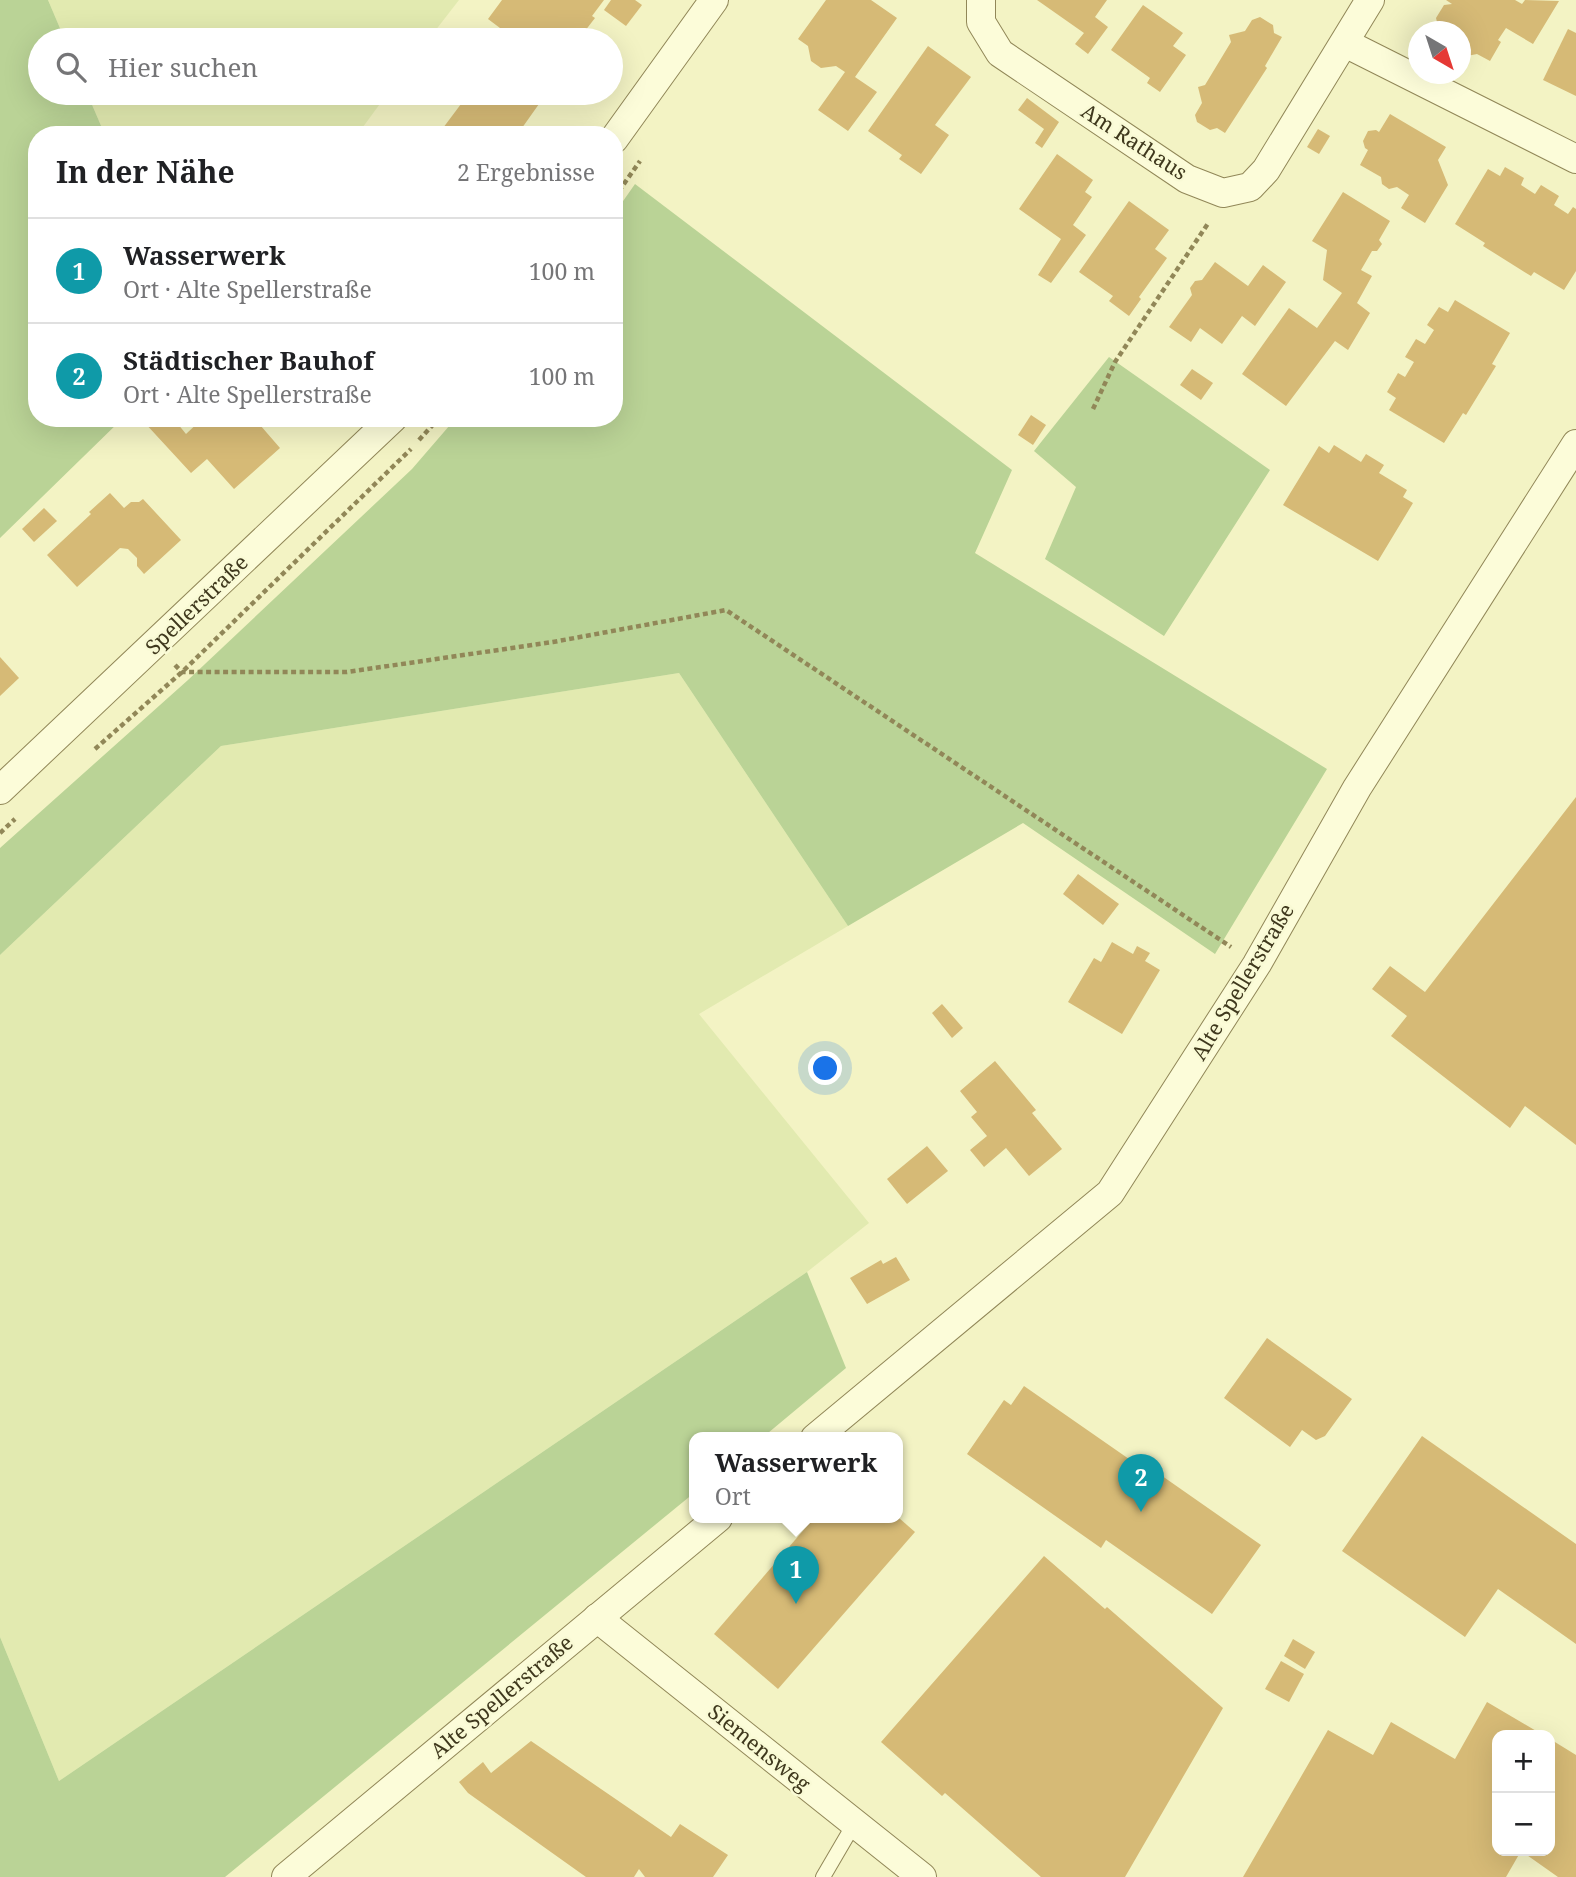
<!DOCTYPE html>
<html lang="de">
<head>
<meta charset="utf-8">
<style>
	:root { --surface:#fff; --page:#f6f6f6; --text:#202124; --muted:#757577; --line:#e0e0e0; --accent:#a74720 }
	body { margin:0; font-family:"Noto Serif",serif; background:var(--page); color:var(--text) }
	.controls { position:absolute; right:21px; bottom:21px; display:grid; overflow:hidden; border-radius:14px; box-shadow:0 7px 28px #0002 }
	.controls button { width:63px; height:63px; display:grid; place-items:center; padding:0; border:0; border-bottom:2px solid var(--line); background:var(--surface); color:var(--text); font:35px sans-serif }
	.compass { position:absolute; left:1408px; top:21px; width:63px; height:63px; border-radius:50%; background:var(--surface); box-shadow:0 7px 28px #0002; rotate:141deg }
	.you { position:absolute; left:826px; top:1069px; width:24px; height:24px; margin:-18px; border:5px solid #fff; border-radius:50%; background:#1a73e8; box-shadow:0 0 0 10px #1a73e833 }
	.badge { display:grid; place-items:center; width:46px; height:46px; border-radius:50%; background:var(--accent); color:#fff; font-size:23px; font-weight:700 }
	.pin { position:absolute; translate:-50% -58px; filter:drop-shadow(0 2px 4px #0008) }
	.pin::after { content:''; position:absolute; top:37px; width:24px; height:21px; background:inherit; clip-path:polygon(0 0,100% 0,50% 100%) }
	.popup { position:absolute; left:689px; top:1432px; width:214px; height:91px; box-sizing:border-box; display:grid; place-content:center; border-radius:14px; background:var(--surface); filter:drop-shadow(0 2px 5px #0005); font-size:23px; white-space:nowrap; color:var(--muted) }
	.popup b { font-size:26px; color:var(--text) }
	.popup::after { content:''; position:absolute; left:50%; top:100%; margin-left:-14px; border:14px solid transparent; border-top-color:var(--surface) }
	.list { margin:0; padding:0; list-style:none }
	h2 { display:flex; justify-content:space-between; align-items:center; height:91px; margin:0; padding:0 28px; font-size:30px }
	h2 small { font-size:23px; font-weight:400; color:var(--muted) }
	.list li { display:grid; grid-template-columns:46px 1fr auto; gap:21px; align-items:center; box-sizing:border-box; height:105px; padding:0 28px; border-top:2px solid var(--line) }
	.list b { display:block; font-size:26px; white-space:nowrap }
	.list p { margin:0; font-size:23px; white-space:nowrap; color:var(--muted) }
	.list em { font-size:23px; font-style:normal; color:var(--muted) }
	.icon { flex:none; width:38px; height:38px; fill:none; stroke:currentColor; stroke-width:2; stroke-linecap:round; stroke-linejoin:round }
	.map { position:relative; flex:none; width:1576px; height:1877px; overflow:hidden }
	.search { position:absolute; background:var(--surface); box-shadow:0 7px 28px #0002; left:28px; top:28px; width:595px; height:77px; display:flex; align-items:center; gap:18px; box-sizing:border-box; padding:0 24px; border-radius:38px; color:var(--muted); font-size:26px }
	.panel { position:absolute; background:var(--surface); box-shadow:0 7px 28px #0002; left:28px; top:126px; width:595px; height:301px; border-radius:28px }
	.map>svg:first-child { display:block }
</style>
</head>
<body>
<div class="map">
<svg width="1576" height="1877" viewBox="0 0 1576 1877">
	<rect width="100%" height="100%" fill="#f3f3c4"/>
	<g fill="#e2eab0">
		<polygon points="48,0 459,0 428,40 65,40"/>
		<polygon points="87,93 388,93 357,135 105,135"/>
		<polygon points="679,673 848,926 699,1014 869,1223 807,1272 59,1781 0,1637 0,955 221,746"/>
	</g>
	<g fill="#bad396">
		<polygon points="0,0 48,0 65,40 40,40 40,93 87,93 105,135 37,135 37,418 123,418 0,538"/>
		<polygon points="635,184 1012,470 975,553 1327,769 1215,954 1023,823 848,926 679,673 221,746 0,955 0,848 188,680 412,469 456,418 614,418 614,214"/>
		<polygon points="1109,357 1270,470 1164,636 1045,559 1076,487 1034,451"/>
		<polygon points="807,1272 846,1368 762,1438 694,1438 694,1493 225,1877 0,1877 0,1637 59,1781"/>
	</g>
	<g fill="#d6ba76">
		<polygon points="502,0 604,0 592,16 595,18 578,40 516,40 488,19"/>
		<polygon points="611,0 635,0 642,5 626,26 604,10"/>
		<polygon points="826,0 871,0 897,18 855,77 877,92 848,131 818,110 845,72 836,66 821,68 811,61 808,46 798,39"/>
		<polygon points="1037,0 1107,0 1095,17 1108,27 1088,54 1075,44 1084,33"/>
		<polygon points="1446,0 1515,0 1522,4 1525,0 1559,1 1533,44 1506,28 1498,40 1501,42 1490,61 1477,54 1467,56 1464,46 1460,44 1460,32 1440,32 1441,28 1438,26 1436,18 1444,5 1452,4"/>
		<polygon points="1143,5 1183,33 1173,46 1186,55 1160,92 1147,83 1150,78 1111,50"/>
		<polygon points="1260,17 1273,25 1274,33 1282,37 1265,66 1267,68 1225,133 1217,128 1210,130 1197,122 1195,115 1202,103 1198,87 1205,85 1231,42 1229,35 1245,31 1252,20"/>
		<polygon points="1568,29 1576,33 1576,96 1543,80"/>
		<polygon points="928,46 971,77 935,125 949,135 921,174 899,159 902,155 868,131"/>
		<polygon points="474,93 536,93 532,98 539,104 517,135 443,135 446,130 443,128 467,96 470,98"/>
		<polygon points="1027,98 1059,122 1042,148 1035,143 1044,129 1018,110"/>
		<polygon points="1390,114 1446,147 1438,160 1448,185 1425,223 1401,208 1409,195 1397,187 1389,189 1382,184 1381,177 1360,165 1368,150 1365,148 1363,141 1368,131 1376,130 1379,132"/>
		<polygon points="1318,129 1330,136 1319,154 1307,147"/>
		<polygon points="1057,154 1093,180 1085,192 1092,197 1073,225 1086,235 1051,283 1038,275 1061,239 1019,209"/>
		<polygon points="1505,167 1524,178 1521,185 1535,194 1541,185 1559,196 1554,205 1568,214 1573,207 1576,209 1576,271 1564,290 1534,272 1531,276 1483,246 1485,243 1455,224 1488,169 1500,176"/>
		<polygon points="1343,192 1390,221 1379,240 1382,244 1377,251 1372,251 1361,270 1372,276 1357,303 1370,313 1348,350 1335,341 1286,406 1242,374 1289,308 1317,328 1342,293 1323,280 1327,250 1312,241"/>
		<polygon points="1129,201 1169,230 1155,249 1167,258 1139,297 1141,299 1129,316 1109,301 1113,296 1079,272"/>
		<polygon points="1215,262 1248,286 1263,265 1286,282 1255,326 1242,316 1222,344 1200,328 1191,342 1169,327 1192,295 1190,288 1195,281 1202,280"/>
		<polygon points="1455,300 1510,333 1492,364 1496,366 1466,415 1463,413 1444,443 1389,410 1396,398 1387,392 1398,373 1405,377 1414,362 1405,357 1416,339 1425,344 1434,330 1427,325 1439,307 1448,312"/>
		<polygon points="1192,369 1213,383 1201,400 1180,385"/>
		<polygon points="1031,415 1046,425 1033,445 1018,435"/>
		<polygon points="148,418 173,418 186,434 203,418 217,418 222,423 228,418 254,418 280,448 234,489 207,459 191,473 144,422"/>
		<polygon points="1334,445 1361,462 1366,454 1384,465 1379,473 1407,490 1403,497 1413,503 1378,561 1283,505 1319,446 1329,453"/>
		<polygon points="110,493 124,508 131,502 139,502 143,499 181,540 144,574 137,566 137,558 128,549 120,548 77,587 47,555 91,514 89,512"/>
		<polygon points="44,508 57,521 34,542 22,529"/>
		<polygon points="0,657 19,678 0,696"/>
		<polygon points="1576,797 1576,1145 1525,1106 1510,1128 1391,1036 1407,1016 1372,989 1390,966 1425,992"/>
		<polygon points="1078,874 1119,904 1103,925 1063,894"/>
		<polygon points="1112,942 1133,954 1137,946 1150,953 1145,961 1160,970 1122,1034 1068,1002 1094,958 1101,962"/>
		<polygon points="942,1004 963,1028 952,1038 932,1013"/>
		<polygon points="995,1061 1036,1110 1032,1113 1062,1149 1029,1176 1006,1148 984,1167 970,1150 987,1136 971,1117 977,1112 960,1091"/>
		<polygon points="927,1146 948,1171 907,1204 887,1179"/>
		<polygon points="896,1257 910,1280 867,1304 850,1278 881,1260 883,1264"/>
		<polygon points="1267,1338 1352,1399 1325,1436 1316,1440 1302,1430 1290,1447 1224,1398"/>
		<polygon points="1024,1386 1152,1475 1155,1471 1261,1545 1212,1614 1106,1540 1101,1548 967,1454 1004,1400 1011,1405"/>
		<polygon points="1422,1436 1576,1544 1576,1644 1498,1589 1465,1637 1342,1551"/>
		<polygon points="814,1518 899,1518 915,1532 778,1689 714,1634"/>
		<polygon points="1044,1556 1105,1609 1107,1607 1223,1708 1125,1877 1041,1877 945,1793 942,1796 881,1742"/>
		<polygon points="1293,1639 1315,1652 1305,1669 1284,1656"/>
		<polygon points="1281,1661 1304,1674 1289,1702 1265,1689"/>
		<polygon points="1487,1702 1543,1735 1497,1735 1497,1851 1521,1851 1506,1877 1243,1877 1328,1730 1373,1755 1391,1722 1455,1759"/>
		<polygon points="1550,1739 1576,1755 1576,1877 1558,1877 1521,1851 1550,1851"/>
		<polygon points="531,1741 671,1837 680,1824 728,1855 713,1877 645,1877 639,1869 634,1877 586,1877 468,1793 459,1782 483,1762 491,1773"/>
	</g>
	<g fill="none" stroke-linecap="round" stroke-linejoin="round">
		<defs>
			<polyline id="lane" points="823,1877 854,1824"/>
			<g id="street">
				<polyline points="981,0 981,22 1000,53 1187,179 1223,193 1250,187 1266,170 1370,0"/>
				<polyline points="1345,43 1576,159"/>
				<polyline points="614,139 714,0"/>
				<polyline points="0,790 393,418"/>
				<polyline points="815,1438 1110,1193 1257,964 1357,788 1576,444"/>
				<polyline points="597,1618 922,1877"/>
				<polyline points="286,1877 718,1518"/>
			</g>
		</defs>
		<use href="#lane" stroke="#918758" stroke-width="16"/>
		<use href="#street" stroke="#918758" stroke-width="30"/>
		<g stroke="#918758" stroke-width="4.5" stroke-dasharray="5 3.5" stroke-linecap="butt">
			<polyline points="614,198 640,161"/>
			<polyline points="1093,409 1115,362 1209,222"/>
			<polyline points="419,440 439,418"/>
			<polyline points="175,665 182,672 347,672 553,642 726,610 1231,947"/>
			<polyline points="95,749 182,672 411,449"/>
			<polyline points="0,833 15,819"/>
		</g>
		<use href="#lane" stroke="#fcfcd9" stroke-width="14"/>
		<use href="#street" stroke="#fcfcd9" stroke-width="28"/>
	</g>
	<g text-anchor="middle" stroke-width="5" stroke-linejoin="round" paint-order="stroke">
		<g font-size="21" fill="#3f381d" stroke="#f9fad5">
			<text transform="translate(1134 142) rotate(33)" y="7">Am Rathaus</text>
			<text transform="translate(197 605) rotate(-44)" y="7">Spellerstraße</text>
			<text transform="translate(1243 982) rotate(-59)" y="7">Alte Spellerstraße</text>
			<text transform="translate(502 1697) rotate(-40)" y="7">Alte Spellerstraße</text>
			<text transform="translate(759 1748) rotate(39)" y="7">Siemensweg</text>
		</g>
	</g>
</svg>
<div class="controls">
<button>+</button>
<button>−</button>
</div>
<svg class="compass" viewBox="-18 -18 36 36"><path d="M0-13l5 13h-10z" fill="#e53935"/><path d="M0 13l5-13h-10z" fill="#757577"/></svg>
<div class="you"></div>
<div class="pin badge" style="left:796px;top:1604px;background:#0f9aa8">1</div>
<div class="popup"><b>Wasserwerk</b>Ort</div>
<div class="pin badge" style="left:1141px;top:1512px;background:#0f9aa8">2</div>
<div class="search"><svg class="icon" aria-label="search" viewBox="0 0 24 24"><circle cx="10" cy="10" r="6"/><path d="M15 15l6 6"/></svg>Hier suchen</div>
<section class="panel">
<h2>In der Nähe<small>2 Ergebnisse</small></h2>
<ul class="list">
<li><span class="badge" style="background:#0f9aa8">1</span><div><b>Wasserwerk</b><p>Ort · Alte Spellerstraße</p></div><em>100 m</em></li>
<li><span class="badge" style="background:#0f9aa8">2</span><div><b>Städtischer Bauhof</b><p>Ort · Alte Spellerstraße</p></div><em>100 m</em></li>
</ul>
</section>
</div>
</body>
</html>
